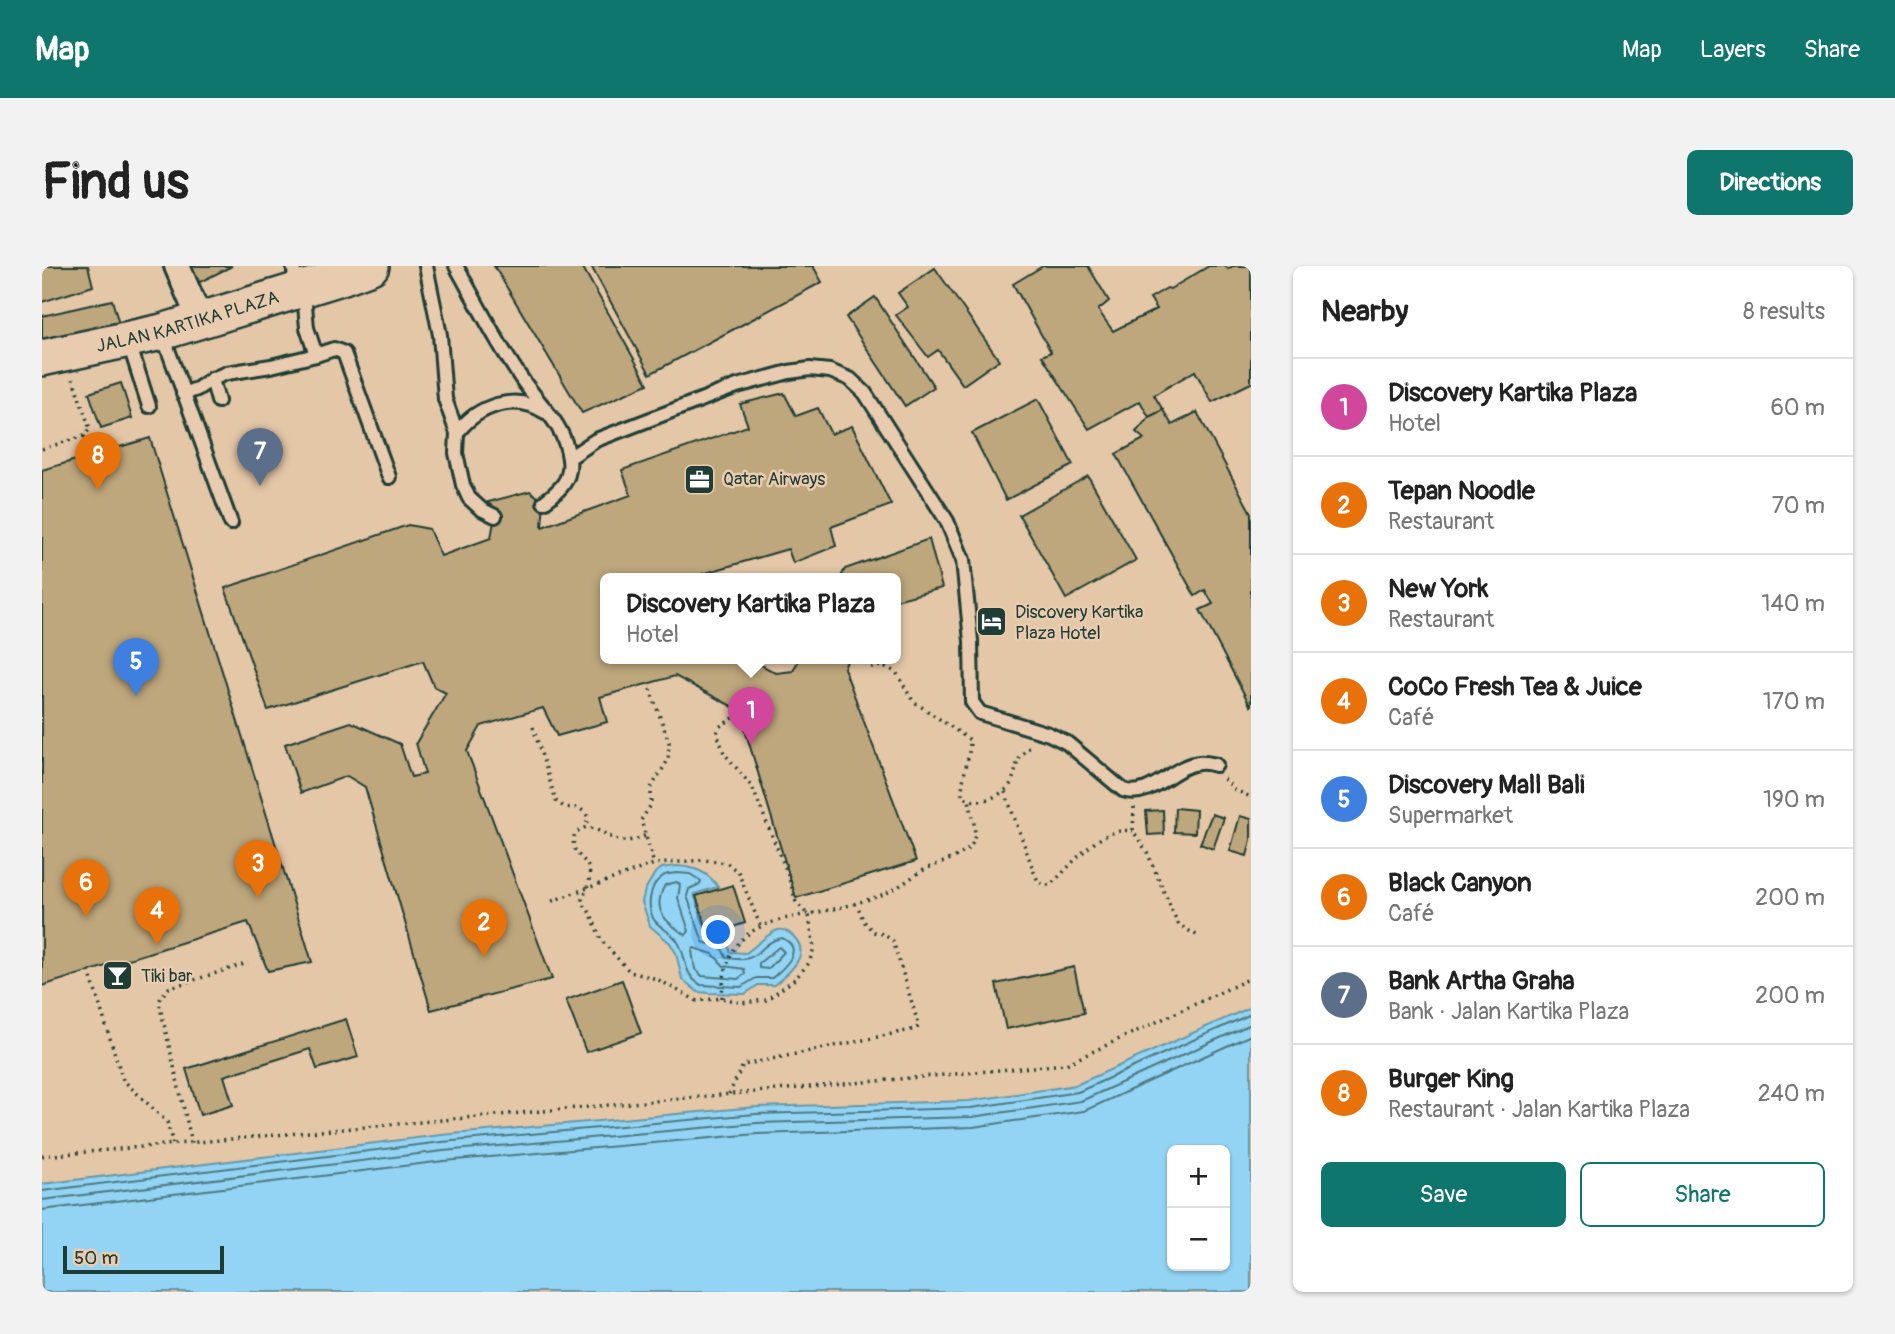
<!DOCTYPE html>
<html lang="en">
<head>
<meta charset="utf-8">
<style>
	:root { --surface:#fff; --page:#f2f2f2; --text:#222; --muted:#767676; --line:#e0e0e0; --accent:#0f766e }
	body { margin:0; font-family:Pangolin,sans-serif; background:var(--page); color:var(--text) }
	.controls { position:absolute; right:21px; bottom:21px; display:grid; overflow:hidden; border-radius:10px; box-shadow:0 2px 5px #0004 }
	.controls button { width:63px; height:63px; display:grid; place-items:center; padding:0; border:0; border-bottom:2px solid var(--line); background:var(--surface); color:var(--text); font:35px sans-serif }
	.scale { position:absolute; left:21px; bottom:18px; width:161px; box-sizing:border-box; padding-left:7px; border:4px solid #1f3d34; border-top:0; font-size:19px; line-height:24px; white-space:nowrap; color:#1f3d34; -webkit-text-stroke:5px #e9ccb0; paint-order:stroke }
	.you { position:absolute; left:677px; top:667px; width:24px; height:24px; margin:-18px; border:5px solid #fff; border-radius:50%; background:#1a73e8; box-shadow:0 0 0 10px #1a73e833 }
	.badge { display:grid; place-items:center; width:46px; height:46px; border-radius:50%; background:var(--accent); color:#fff; font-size:23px; font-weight:700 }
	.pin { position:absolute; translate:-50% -58px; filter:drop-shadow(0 2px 4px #0008) }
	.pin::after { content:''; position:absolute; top:37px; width:24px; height:21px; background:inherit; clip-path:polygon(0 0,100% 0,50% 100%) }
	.popup { position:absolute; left:558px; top:307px; width:301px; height:91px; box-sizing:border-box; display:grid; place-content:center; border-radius:10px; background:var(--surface); filter:drop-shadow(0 2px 5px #0005); font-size:23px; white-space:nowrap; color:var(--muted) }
	.popup b { font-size:26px; color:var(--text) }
	.popup::after { content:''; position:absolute; left:50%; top:100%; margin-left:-14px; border:14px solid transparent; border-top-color:var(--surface) }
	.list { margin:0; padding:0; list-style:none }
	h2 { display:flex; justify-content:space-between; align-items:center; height:91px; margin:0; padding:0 28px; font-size:30px }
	h2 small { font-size:23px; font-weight:400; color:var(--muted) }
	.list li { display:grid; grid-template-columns:46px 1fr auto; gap:21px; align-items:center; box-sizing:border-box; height:98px; padding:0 28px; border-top:2px solid var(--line) }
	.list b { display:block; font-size:26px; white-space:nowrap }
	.list p { margin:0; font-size:23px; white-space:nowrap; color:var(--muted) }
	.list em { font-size:23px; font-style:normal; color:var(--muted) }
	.actions { display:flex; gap:14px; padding:21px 28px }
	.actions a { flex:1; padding:16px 0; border:2px solid var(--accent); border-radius:10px; text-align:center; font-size:24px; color:var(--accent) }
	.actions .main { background:var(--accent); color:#fff }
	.map { position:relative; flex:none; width:1209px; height:1026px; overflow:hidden; border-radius:10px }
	header { display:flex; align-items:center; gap:42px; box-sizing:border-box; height:98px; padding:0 35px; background:var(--accent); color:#fff }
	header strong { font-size:33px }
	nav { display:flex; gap:38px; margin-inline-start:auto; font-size:24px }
	.intro { display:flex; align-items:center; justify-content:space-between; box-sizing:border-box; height:168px; padding:0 42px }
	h1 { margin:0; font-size:49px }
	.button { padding:18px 32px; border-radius:10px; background:var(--accent); color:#fff; font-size:24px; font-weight:700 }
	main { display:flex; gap:42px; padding:0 42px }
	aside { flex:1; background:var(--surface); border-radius:10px; box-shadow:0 2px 5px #0004 }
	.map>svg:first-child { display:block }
</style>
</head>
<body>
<header>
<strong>Map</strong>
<nav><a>Map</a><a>Layers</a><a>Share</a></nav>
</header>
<div class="intro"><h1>Find us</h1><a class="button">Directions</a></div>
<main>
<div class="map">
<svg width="1209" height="1026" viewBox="0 0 1209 1026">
	<rect width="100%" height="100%" fill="#e4c7a7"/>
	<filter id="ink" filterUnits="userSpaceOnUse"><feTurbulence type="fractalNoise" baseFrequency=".0143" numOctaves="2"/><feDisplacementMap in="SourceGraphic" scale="14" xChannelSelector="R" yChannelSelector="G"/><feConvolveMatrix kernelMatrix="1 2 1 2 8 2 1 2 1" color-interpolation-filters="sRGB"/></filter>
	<g filter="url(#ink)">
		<g fill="#93d4f4" stroke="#6598a7" stroke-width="2" fill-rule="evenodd">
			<path d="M635 600C653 601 666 606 676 621L652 628 666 672 683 666 688 686 704 687C714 681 725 667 736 664 741 663 747 666 751 670 771 688 746 708 732 719H716L703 728 667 727 656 726 640 713 634 687 628 677 608 660 600 636 603 624 613 607 620 602Z"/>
			<path d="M1209 741V1026H0V918L399 869 714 841 927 835 1034 819ZM1130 884H1183V1000H1130Z"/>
		</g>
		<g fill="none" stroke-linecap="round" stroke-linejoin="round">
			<g stroke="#4d7981" stroke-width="2">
				<path d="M635 607 648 608 659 615 658 618 647 623 645 630 661 676 667 678 677 676 684 691C718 701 716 676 740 672 764 683 742 702 730 712H714L699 721 659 719C639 708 646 688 634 673 628 666 619 662 613 655 604 643 607 619 620 611 624 607 630 608 635 607Z"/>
				<path d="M635 616 638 619 636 632 647 665 644 669C623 656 609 644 623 619Z"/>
				<polygon points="737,681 742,686 726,703 717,702 717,697"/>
				<polygon points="652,682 671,688 682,700 702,703 703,708 696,713 660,710 653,703 650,685"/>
				<polyline points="0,925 400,876 714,848 929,842 1036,826 1209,748"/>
				<polyline points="0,934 401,885 715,857 930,851 1039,835 1209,758"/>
				<polyline points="0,944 402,895 715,868 931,861 1042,845 1209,769"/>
			</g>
		</g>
		<g fill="#bea77c" stroke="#1f3d34" stroke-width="2">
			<polygon points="0,0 46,0 51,20 0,36"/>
			<polygon points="140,0 190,0 150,20"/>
			<polygon points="452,0 540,0 606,118 540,147"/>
			<polygon points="549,0 771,0 780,16 608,108"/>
			<polygon points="1001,0 1046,0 1067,35 1056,44 1071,65 1115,43 1108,32 1125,22 1128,23 1167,0 1183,0 1186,3 1191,0 1209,0 1209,117 1170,136 1153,105 1112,129 1121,144 1107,151 1098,135 1047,163 1000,90 1009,86 971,18"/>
			<polygon points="893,2 957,94 921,119 896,84 886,91 854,49 866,41 856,27"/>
			<polygon points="833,31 892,121 863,140 804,51"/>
			<polygon points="70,34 77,58 0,76 0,50"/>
			<polygon points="79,117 90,152 59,162 47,127"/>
			<polygon points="742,127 754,150 776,142 789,168 810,160 849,239 789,261 794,280 751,297 746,283 643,313 564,313 564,393 708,393 734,407 751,405 757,393 806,393 802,402 874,595 754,632 697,444 633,410 558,431 565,456 515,470 501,442 439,460 425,485 510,713 389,744 323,521 305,510 259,527 243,478 309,456 358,478 369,511 383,508 374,477 404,427 392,421 381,395 226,444 183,322 366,259 387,263 399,290 449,272 453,250 439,238 488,225 502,236 500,261 589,229 580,204 706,160 698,138"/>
			<polygon points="996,133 1031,199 964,234 930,167"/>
			<polygon points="1121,144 1130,159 1155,146 1209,247 1209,441 1158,344 1171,338 1163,324 1153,330 1074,188 1102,173 1094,166 1107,151"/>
			<polygon points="108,172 270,696 226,705 206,656 0,720 0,204"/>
			<polygon points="1046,210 1094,294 1024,333 977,249"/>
			<polygon points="887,273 900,322 854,334 854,313 798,313 803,303"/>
			<polygon points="1133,542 1154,544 1153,567 1132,566"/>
			<polygon points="1121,544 1122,568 1106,569 1104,545"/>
			<polygon points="1170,548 1182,552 1171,583 1158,578"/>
			<polygon points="1198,550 1209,553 1209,574 1205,590 1188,585"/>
			<polygon points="691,619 703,657 667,669 654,630"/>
			<polygon points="1032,701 1042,747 964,763 954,718"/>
			<polygon points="580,714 599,767 544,786 524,734"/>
			<polygon points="304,753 316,791 275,803 268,783 182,810 191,839 158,849 144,803"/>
		</g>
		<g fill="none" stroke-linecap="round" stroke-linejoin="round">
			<defs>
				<g id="lane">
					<polyline points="251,0 255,21"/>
					<polyline points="384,0 398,69 403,133 415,167 414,187 421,219 427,232 439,243 453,250"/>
					<path d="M414 0C435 37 454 76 479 112 497 139 523 158 527 193 530 214 517 225 502 236"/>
					<polyline points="262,27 265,62 274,89 292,83 302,87 347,211"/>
					<polyline points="120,67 189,257"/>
					<polyline points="86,74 107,140"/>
					<polyline points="141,128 155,123 170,113"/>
					<polyline points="176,135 170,113 185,107 229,100 274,89"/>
					<path d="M415 167C435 140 473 126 503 146"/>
					<path d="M527 192 554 174 695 120 747 106 768 103 788 105 808 113 823 127 905 255 921 294 929 375 930 436 938 447 1007 468 1025 477 1081 524C1108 534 1131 499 1157 497 1162 496 1169 498 1174 499"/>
				</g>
				<polyline id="street" points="135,0 158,54"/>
				<g id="secondary">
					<path id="s1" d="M0 92 120 66 296 12 329 0"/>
				</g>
			</defs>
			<use href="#lane" stroke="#1f3d34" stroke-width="18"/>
			<use href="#street" stroke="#1f3d34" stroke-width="30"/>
			<use href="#secondary" stroke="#1f3d34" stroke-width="40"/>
			<g stroke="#1f3d34" stroke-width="3.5" stroke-dasharray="2 5" stroke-linecap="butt">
				<polyline points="42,170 49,189"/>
				<polyline points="0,183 42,170 48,163 31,113"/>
				<path d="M829 401 841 400 854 406 871 435 928 474C928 492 920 509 920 528 922 530 926 534 929 534 940 538 964 528 969 517 978 498 970 494 991 479"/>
				<polyline points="608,423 627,476 626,494 609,522 609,539 599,554 612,598"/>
				<path d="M491 461 514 535 522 541C534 543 538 539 546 551L544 561"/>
				<polyline points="1182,513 1193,524 1209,531"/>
				<path d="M963 526 992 606 996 615 1002 619H1008C1032 598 1056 560 1091 565"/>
				<polyline points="1092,541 1091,565 1105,586 1132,649 1137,659 1156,670"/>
				<path d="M603 570C570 583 573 567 544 561L533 567C523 599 564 586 540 633L542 639 549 648 559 674 588 706 615 713 655 735 680 732 700 737 724 734 753 713 767 697 772 682 767 650 754 636 745 606 710 521 682 487 675 467 677 461 693 451"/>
				<polyline points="510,635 612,598 662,594 685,597 696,606 718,659"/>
				<polyline points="47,705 81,814 125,856 131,878"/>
				<path d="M680 732C683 642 748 658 815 637 827 633 843 629 854 622 865 616 874 607 886 602 899 596 925 590 931 576 936 565 929 546 927 534"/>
				<polyline points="687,828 701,799 874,763 877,760 851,675 841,668 831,666 821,654 815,638"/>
				<polyline points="150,877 117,737 119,731 127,722 206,697"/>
				<polyline points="0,890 1024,798 1209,712"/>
			</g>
			<use href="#lane" stroke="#e9ccb0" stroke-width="12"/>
			<use href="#street" stroke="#e9ccb0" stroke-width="24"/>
			<use href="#secondary" stroke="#e9ccb0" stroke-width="35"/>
		</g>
	</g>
	<defs>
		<symbol id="office-square" viewBox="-11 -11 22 22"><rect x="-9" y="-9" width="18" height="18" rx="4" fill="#1f3d34" stroke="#e9ccb0"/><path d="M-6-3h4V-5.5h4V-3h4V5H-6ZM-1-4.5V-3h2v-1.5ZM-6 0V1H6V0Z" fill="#fff"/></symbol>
		<symbol id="hotel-square" viewBox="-11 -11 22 22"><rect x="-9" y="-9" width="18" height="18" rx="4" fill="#1f3d34" stroke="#e9ccb0"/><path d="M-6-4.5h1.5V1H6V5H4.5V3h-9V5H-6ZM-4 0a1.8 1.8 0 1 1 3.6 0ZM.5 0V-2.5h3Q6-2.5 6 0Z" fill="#fff"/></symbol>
		<symbol id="bar-square" viewBox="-11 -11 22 22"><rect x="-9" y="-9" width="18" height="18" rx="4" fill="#1f3d34" stroke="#e9ccb0"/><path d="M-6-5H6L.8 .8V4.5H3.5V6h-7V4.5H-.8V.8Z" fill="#fff"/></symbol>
	</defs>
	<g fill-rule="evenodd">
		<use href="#office-square" x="640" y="196" width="35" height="35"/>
		<use href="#hotel-square" x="932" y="338" width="35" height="35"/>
		<use href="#bar-square" x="58" y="692" width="35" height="35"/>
	</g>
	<g text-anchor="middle" stroke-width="5" stroke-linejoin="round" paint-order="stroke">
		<g font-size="18" fill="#1f3d34" stroke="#e9ccb0">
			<text dy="6" stroke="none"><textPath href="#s1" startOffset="150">JALAN KARTIKA PLAZA</textPath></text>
		</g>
		<g font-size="18" fill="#1f3d34" stroke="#e9ccb0" text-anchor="start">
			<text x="681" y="219">Qatar Airways</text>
			<text x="973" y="352">Discovery Kartika<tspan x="973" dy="21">Plaza Hotel</tspan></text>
			<text x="99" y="716">Tiki bar</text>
		</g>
	</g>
</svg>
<div class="controls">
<button>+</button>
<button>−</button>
</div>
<div class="scale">50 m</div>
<div class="you"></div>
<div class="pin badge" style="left:709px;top:479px;background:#d1479c">1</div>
<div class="popup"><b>Discovery Kartika Plaza</b>Hotel</div>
<div class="pin badge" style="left:442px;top:691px;background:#e8710a">2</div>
<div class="pin badge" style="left:216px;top:632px;background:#e8710a">3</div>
<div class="pin badge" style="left:115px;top:679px;background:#e8710a">4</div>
<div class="pin badge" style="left:94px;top:430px;background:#3f7fe0">5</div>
<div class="pin badge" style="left:44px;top:651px;background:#e8710a">6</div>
<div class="pin badge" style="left:218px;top:220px;background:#5c6f8a">7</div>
<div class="pin badge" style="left:56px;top:224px;background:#e8710a">8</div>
</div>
<aside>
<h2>Nearby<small>8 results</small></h2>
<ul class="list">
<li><span class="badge" style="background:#d1479c">1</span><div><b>Discovery Kartika Plaza</b><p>Hotel</p></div><em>60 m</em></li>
<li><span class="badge" style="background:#e8710a">2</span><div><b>Tepan Noodle</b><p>Restaurant</p></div><em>70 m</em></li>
<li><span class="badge" style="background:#e8710a">3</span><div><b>New York</b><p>Restaurant</p></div><em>140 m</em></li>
<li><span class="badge" style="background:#e8710a">4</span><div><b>CoCo Fresh Tea &amp; Juice</b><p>Café</p></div><em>170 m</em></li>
<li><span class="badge" style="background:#3f7fe0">5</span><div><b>Discovery Mall Bali</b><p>Supermarket</p></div><em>190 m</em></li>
<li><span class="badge" style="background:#e8710a">6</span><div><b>Black Canyon</b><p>Café</p></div><em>200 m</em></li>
<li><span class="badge" style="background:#5c6f8a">7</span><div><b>Bank Artha Graha</b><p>Bank · Jalan Kartika Plaza</p></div><em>200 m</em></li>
<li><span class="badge" style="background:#e8710a">8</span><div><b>Burger King</b><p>Restaurant · Jalan Kartika Plaza</p></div><em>240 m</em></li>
</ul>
<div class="actions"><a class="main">Save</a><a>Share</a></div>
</aside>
</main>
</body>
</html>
